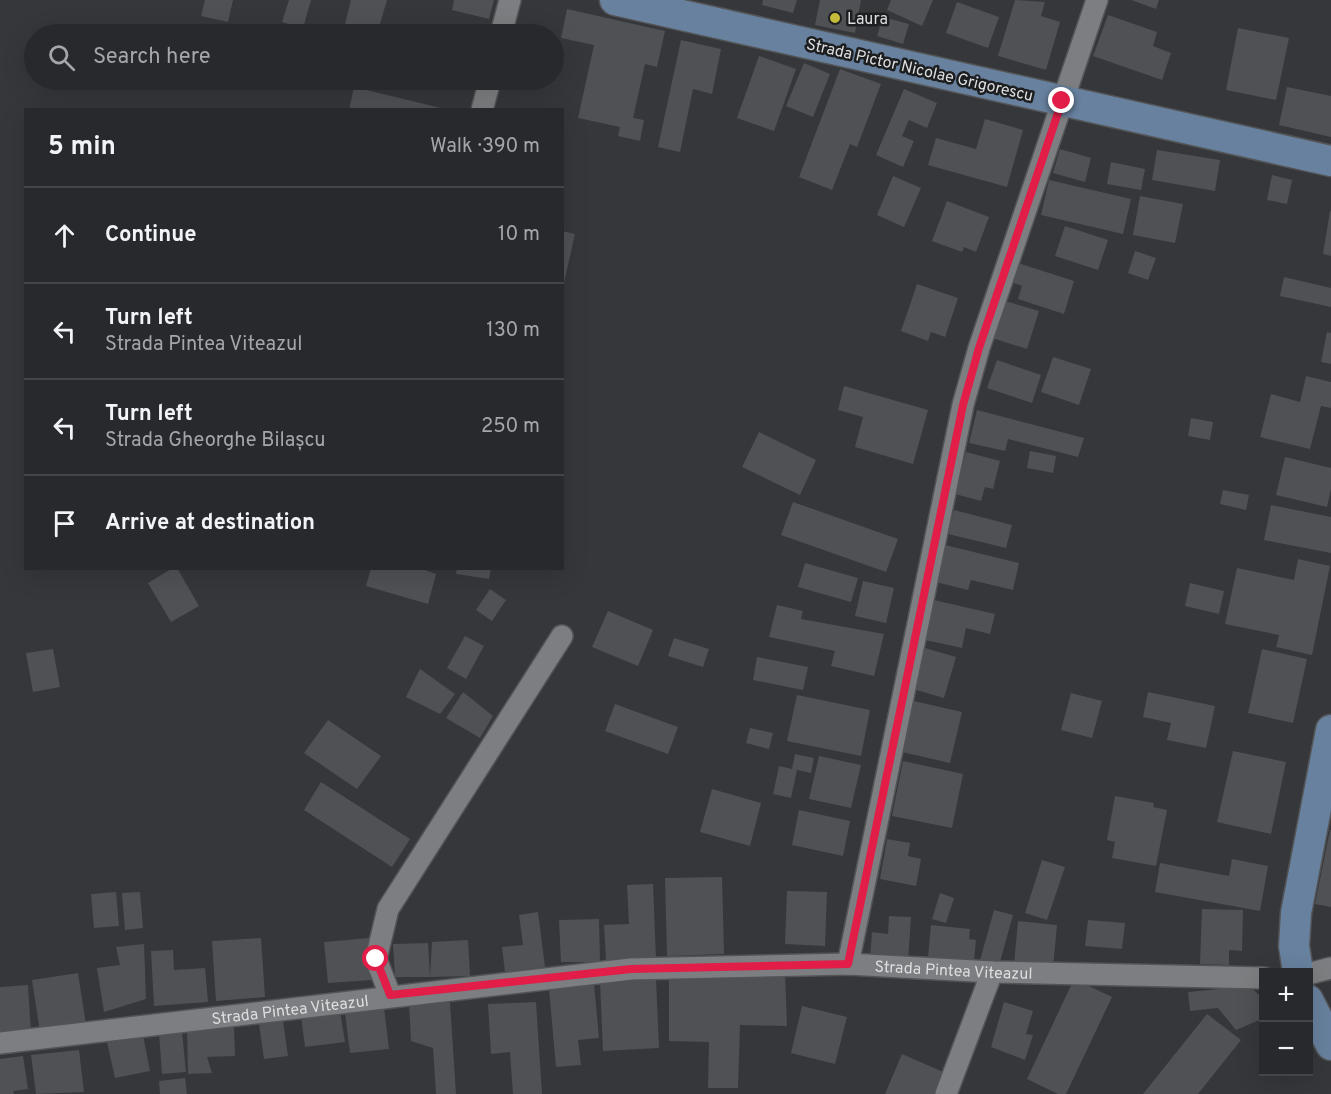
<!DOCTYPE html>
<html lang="en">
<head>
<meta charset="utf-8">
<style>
	:root { --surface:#28292c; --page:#343538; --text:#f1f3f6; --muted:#a5a6a9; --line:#444548 }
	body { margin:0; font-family:Overpass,sans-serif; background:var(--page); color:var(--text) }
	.controls { position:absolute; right:18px; bottom:18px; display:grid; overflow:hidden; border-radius:0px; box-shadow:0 6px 24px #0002 }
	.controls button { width:54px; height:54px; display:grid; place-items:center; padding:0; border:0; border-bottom:2px solid var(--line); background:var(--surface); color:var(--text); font:30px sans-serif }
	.stop { position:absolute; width:18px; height:18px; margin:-14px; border:4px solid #e11d48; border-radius:50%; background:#fff }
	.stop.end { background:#e11d48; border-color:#fff; box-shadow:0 2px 6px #0008 }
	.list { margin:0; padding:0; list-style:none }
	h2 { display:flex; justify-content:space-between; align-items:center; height:78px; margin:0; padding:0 24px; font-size:26px }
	h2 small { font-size:20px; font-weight:400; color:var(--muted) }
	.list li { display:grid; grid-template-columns:39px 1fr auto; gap:18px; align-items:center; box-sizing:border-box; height:96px; padding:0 24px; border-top:2px solid var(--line) }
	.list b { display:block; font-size:22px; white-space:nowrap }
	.list p { margin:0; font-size:20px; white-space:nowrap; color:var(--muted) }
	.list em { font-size:20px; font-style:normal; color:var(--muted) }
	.icon { flex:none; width:33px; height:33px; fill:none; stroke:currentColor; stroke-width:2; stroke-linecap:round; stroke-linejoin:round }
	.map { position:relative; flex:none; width:1331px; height:1094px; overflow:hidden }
	.search { position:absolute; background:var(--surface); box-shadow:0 6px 24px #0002; left:24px; top:24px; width:540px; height:66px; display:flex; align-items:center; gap:15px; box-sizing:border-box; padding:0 21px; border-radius:33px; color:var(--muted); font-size:22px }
	.panel { position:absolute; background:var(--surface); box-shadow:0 6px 24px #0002; left:24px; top:108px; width:540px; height:462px; border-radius:0px }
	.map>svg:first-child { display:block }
</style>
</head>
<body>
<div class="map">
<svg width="1331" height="1094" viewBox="0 0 1331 1094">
	<rect width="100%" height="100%" fill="#35373a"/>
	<g fill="#4f5154">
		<polygon points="205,0 233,0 228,22 201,16"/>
		<polygon points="289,0 311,0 303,28 282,22"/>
		<polygon points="351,0 387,0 377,34 347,34 343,32"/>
		<polygon points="454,0 494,0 489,19 452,10"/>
		<polygon points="763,0 797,0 793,13 762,5"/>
		<polygon points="820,0 861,0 855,33 815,25"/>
		<polygon points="891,0 933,0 922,26 887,10"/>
		<polygon points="1015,0 1045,2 1041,16 1060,22 1046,70 998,56"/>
		<polygon points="1131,0 1159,0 1156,9"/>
		<polygon points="957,2 999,17 988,48 946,33"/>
		<polygon points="567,9 665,31 657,67 645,64 633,118 644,120 640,141 618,136 620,127 578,118 594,45 561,38"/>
		<polygon points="1108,15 1157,32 1153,46 1171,53 1162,80 1093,56"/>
		<polygon points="883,17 909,24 903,44 877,36"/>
		<polygon points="1238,28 1289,38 1276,100 1226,90"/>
		<polygon points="681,40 721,49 712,94 693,89 680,152 658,147"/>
		<polygon points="759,56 796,69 774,131 737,118"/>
		<polygon points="804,63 830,74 813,117 786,106"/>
		<polygon points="840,69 881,84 857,147 850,144 832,190 799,177"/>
		<polygon points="354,87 445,109 444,110 349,110"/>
		<polygon points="1287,87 1331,96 1331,137 1279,125"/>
		<polygon points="904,89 937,103 927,128 909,120 902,136 914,141 903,167 876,155"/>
		<polygon points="985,119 1023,130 1007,187 928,165 936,138 976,149"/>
		<polygon points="1060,149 1091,158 1085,182 1053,173"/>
		<polygon points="1157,150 1220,160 1215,191 1152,180"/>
		<polygon points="1111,162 1145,169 1141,190 1107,184"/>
		<polygon points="1272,175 1292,180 1287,204 1267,200"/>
		<polygon points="893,176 921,188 904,227 877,215"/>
		<polygon points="1049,180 1131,199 1123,234 1041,215"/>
		<polygon points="1140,196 1183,204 1175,243 1133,235"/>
		<polygon points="947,201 989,217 976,252 964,247 962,252 932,241"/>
		<polygon points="1330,211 1331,211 1331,256 1323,254"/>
		<polygon points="1065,226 1108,240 1098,270 1055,256"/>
		<polygon points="562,231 575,234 563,287 562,287"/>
		<polygon points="1135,251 1156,258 1148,280 1128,273"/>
		<polygon points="1018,263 1074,281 1064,314 1018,299 1022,286 1011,282"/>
		<polygon points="1284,277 1331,288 1331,307 1280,296"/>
		<polygon points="917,284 958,298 945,337 931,332 928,341 901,331"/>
		<polygon points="1005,301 1039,311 1027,349 992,338"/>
		<polygon points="1327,332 1331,333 1331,364 1321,362"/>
		<polygon points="1053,357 1091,369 1079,405 1041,392"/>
		<polygon points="997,360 1041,375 1032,403 987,388"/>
		<polygon points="1306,376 1331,382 1331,408 1321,406 1310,449 1260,437 1271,394 1300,402"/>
		<polygon points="844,386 928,410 913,464 855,447 863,417 838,410"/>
		<polygon points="977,410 1084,438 1078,457 1008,439 1005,451 969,443"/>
		<polygon points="1191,418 1213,422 1210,440 1188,436"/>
		<polygon points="759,432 816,460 800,495 742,467"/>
		<polygon points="1030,451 1056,456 1053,473 1027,468"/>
		<polygon points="966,452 1000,461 993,489 985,487 981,501 955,494"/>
		<polygon points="1285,457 1331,468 1331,489 1327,507 1276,495"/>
		<polygon points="1223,490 1249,495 1246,510 1220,504"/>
		<polygon points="793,502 898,539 886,572 781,535"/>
		<polygon points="1271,505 1331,517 1331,553 1264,540"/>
		<polygon points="954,510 1012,525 1006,548 948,534"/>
		<polygon points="945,545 1019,563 1013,590 971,580 968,590 936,582"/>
		<polygon points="1298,559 1330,566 1312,655 1276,647 1279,635 1225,624 1237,568 1294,580"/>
		<polygon points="805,563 858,578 851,602 798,587"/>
		<polygon points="173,568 177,568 199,606 171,622 148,583"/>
		<polygon points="371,568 419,568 436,574 428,604 366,586"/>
		<polygon points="457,568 491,568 489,579 456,574"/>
		<polygon points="863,581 894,588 886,623 855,616"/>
		<polygon points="1190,583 1224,591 1219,614 1185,606"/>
		<polygon points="490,589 506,600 492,621 476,610"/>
		<polygon points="934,600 995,614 990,634 966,628 962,648 925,640"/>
		<polygon points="777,605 803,611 801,619 884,634 874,676 831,666 835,651 769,637"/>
		<polygon points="608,611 653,630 638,666 592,647"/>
		<polygon points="465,636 484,646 466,679 447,668"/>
		<polygon points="674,638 709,649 703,667 668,656"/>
		<polygon points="925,648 956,657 944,698 913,689"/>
		<polygon points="53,649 60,687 33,692 26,653"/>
		<polygon points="1262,649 1307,659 1293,723 1248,713"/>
		<polygon points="757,657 808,667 803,690 753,680"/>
		<polygon points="420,669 455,694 440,714 406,697"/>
		<polygon points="463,692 493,716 480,738 446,718"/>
		<polygon points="1148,692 1215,706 1206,748 1167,740 1171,723 1143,717"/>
		<polygon points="1071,693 1102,701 1092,738 1061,730"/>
		<polygon points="797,695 870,710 861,756 787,741"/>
		<polygon points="914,701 962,712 950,763 902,752"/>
		<polygon points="615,704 678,727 668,754 605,731"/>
		<polygon points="328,720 381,756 357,789 304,753"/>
		<polygon points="750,728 773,733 769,749 746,743"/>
		<polygon points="1233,751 1286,762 1271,834 1217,822"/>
		<polygon points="795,754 814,758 811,773 797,770 791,798 773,794 779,766 792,769"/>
		<polygon points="819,756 861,765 851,808 809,799"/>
		<polygon points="903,761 963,774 952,828 892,816"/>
		<polygon points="321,782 410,839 392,867 304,810"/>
		<polygon points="712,789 761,803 750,846 700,832"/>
		<polygon points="1115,796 1154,803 1153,807 1167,810 1156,866 1112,858 1115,842 1107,840"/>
		<polygon points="799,810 850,821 843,856 792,845"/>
		<polygon points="1330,830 1331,830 1331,907 1315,904"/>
		<polygon points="887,839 910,843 908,856 921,859 916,886 880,879"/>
		<polygon points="1232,859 1268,866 1260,911 1155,892 1160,863 1229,876"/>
		<polygon points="1042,860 1065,867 1047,920 1025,913"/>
		<polygon points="722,877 724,954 667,956 665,878"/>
		<polygon points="653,884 656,959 606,960 604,925 629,924 627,885"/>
		<polygon points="787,891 827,892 825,946 785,944"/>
		<polygon points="116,892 119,926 94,928 91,894"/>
		<polygon points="140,892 143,928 125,930 122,893"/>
		<polygon points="940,893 954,898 946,923 932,919"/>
		<polygon points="1202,909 1243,910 1242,951 1229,950 1229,965 1200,964"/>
		<polygon points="994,910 1013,915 998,969 979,964"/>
		<polygon points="538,912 545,967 505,972 502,947 523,945 519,915"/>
		<polygon points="889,916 911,917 908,962 870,959 872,932 888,934"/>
		<polygon points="599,919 600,962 561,962 559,920"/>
		<polygon points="1088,920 1125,923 1122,949 1085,946"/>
		<polygon points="1018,921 1057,925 1053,968 1014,964"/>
		<polygon points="931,925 970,929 969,939 976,940 974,961 928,957"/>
		<polygon points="261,938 265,997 216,1001 212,941"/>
		<polygon points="369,938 372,980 328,983 324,942"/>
		<polygon points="468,940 470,976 430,977 432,942"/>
		<polygon points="428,943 430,977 395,977 393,944"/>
		<polygon points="144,944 146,999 104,1012 97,968 120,965 116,947"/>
		<polygon points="173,950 174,970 205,968 208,1002 154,1006 151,951"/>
		<polygon points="785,972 787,1026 740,1025 738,1088 708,1088 709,1042 669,1041 669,974"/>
		<polygon points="78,973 86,1025 40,1032 32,980"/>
		<polygon points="656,979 659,1048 603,1051 600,982"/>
		<polygon points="1074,979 1112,997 1066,1094 1058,1094 1027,1079"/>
		<polygon points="594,984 599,1038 578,1040 581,1065 556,1067 549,989"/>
		<polygon points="28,985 31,1032 0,1035 0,987"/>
		<polygon points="1249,986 1264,999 1264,1018 1236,1030 1218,1008 1190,1011 1188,992"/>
		<polygon points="450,1002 456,1094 436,1094 433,1048 411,1041 409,1004"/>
		<polygon points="536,1002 542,1094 513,1094 510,1052 491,1054 488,1004"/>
		<polygon points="1004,1002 1033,1011 1026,1034 1033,1035 1025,1060 991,1047"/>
		<polygon points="802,1006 847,1017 835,1064 791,1053"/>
		<polygon points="384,1008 389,1049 350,1053 345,1013"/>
		<polygon points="340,1011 345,1042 305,1047 301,1016"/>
		<polygon points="1207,1014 1241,1040 1198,1094 1143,1094"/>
		<polygon points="283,1021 288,1056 264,1059 259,1024"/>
		<polygon points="234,1027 235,1056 207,1057 212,1073 188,1074 187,1029"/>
		<polygon points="182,1031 186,1072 162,1074 159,1033"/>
		<polygon points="143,1035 150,1071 115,1078 107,1042"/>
		<polygon points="79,1050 84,1092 36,1094 31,1055"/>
		<polygon points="902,1054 950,1075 942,1094 885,1094"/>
		<polygon points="23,1056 28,1089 13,1091 14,1094 0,1094 0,1059"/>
		<polygon points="185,1078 187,1094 160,1094 159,1081"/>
	</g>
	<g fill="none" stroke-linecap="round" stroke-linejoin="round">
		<defs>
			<g id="street">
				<polyline points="501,34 510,0"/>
				<polyline points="482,110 490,80"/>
				<polyline points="848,964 963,405 979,348 1097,0"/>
				<polyline points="1308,974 1331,968"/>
				<polyline points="390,995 376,959 388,909 562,636"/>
				<path id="s1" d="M0 1043 631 969 848 964 992 972 1264 978"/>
				<polyline points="946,1094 992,972"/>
			</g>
			<g id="secondary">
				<polyline points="615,0 1331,161"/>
				<polyline points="1298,972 1294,946 1296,913 1331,730"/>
				<polyline points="1308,1000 1331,1045"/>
			</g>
		</defs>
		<use href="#street" stroke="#525456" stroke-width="24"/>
		<use href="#secondary" stroke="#525456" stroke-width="33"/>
		<use href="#street" stroke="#7c7e81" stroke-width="21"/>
		<use href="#secondary" stroke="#68819e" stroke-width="30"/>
	</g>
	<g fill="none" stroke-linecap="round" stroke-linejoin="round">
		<polyline stroke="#e11d48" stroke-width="8" points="376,959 390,995 631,969 848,964 963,405 979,348 1062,101"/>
	</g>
	<circle fill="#c6bc3c" stroke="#1d1e20" stroke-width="2" cx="835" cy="18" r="6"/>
	<g text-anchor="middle" stroke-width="5" stroke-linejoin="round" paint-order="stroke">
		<g font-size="16" fill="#dcdedf" stroke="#1d1e20" text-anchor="start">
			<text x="847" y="24">Laura</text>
		</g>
		<g font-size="16" fill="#dcdedf" stroke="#1d1e20">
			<text transform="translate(920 69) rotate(13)" y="6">Strada Pictor Nicolae Grigorescu</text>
			<text dy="6" stroke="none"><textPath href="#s1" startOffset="958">Strada Pintea Viteazul</textPath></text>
			<text dy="6" stroke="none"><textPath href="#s1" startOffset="292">Strada Pintea Viteazul</textPath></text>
		</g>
	</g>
</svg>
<div class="controls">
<button>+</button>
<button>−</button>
</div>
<div class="stop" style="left:376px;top:959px"></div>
<div class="stop end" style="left:1062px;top:101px"></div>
<div class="search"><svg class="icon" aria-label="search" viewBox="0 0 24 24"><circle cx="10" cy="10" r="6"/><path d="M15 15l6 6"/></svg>Search here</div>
<section class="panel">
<h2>5 min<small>Walk · 390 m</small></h2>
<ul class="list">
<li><svg class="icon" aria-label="ahead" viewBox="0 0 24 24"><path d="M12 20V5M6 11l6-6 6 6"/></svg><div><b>Continue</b></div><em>10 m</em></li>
<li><svg class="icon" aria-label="left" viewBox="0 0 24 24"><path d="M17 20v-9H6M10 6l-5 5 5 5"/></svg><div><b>Turn left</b><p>Strada Pintea Viteazul</p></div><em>130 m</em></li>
<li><svg class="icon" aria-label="left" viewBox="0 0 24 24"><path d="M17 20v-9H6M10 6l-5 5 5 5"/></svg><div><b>Turn left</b><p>Strada Gheorghe Bilașcu</p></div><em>250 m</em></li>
<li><svg class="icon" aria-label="arrive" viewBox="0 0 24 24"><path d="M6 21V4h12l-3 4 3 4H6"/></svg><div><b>Arrive at destination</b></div></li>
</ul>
</section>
</div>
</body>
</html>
